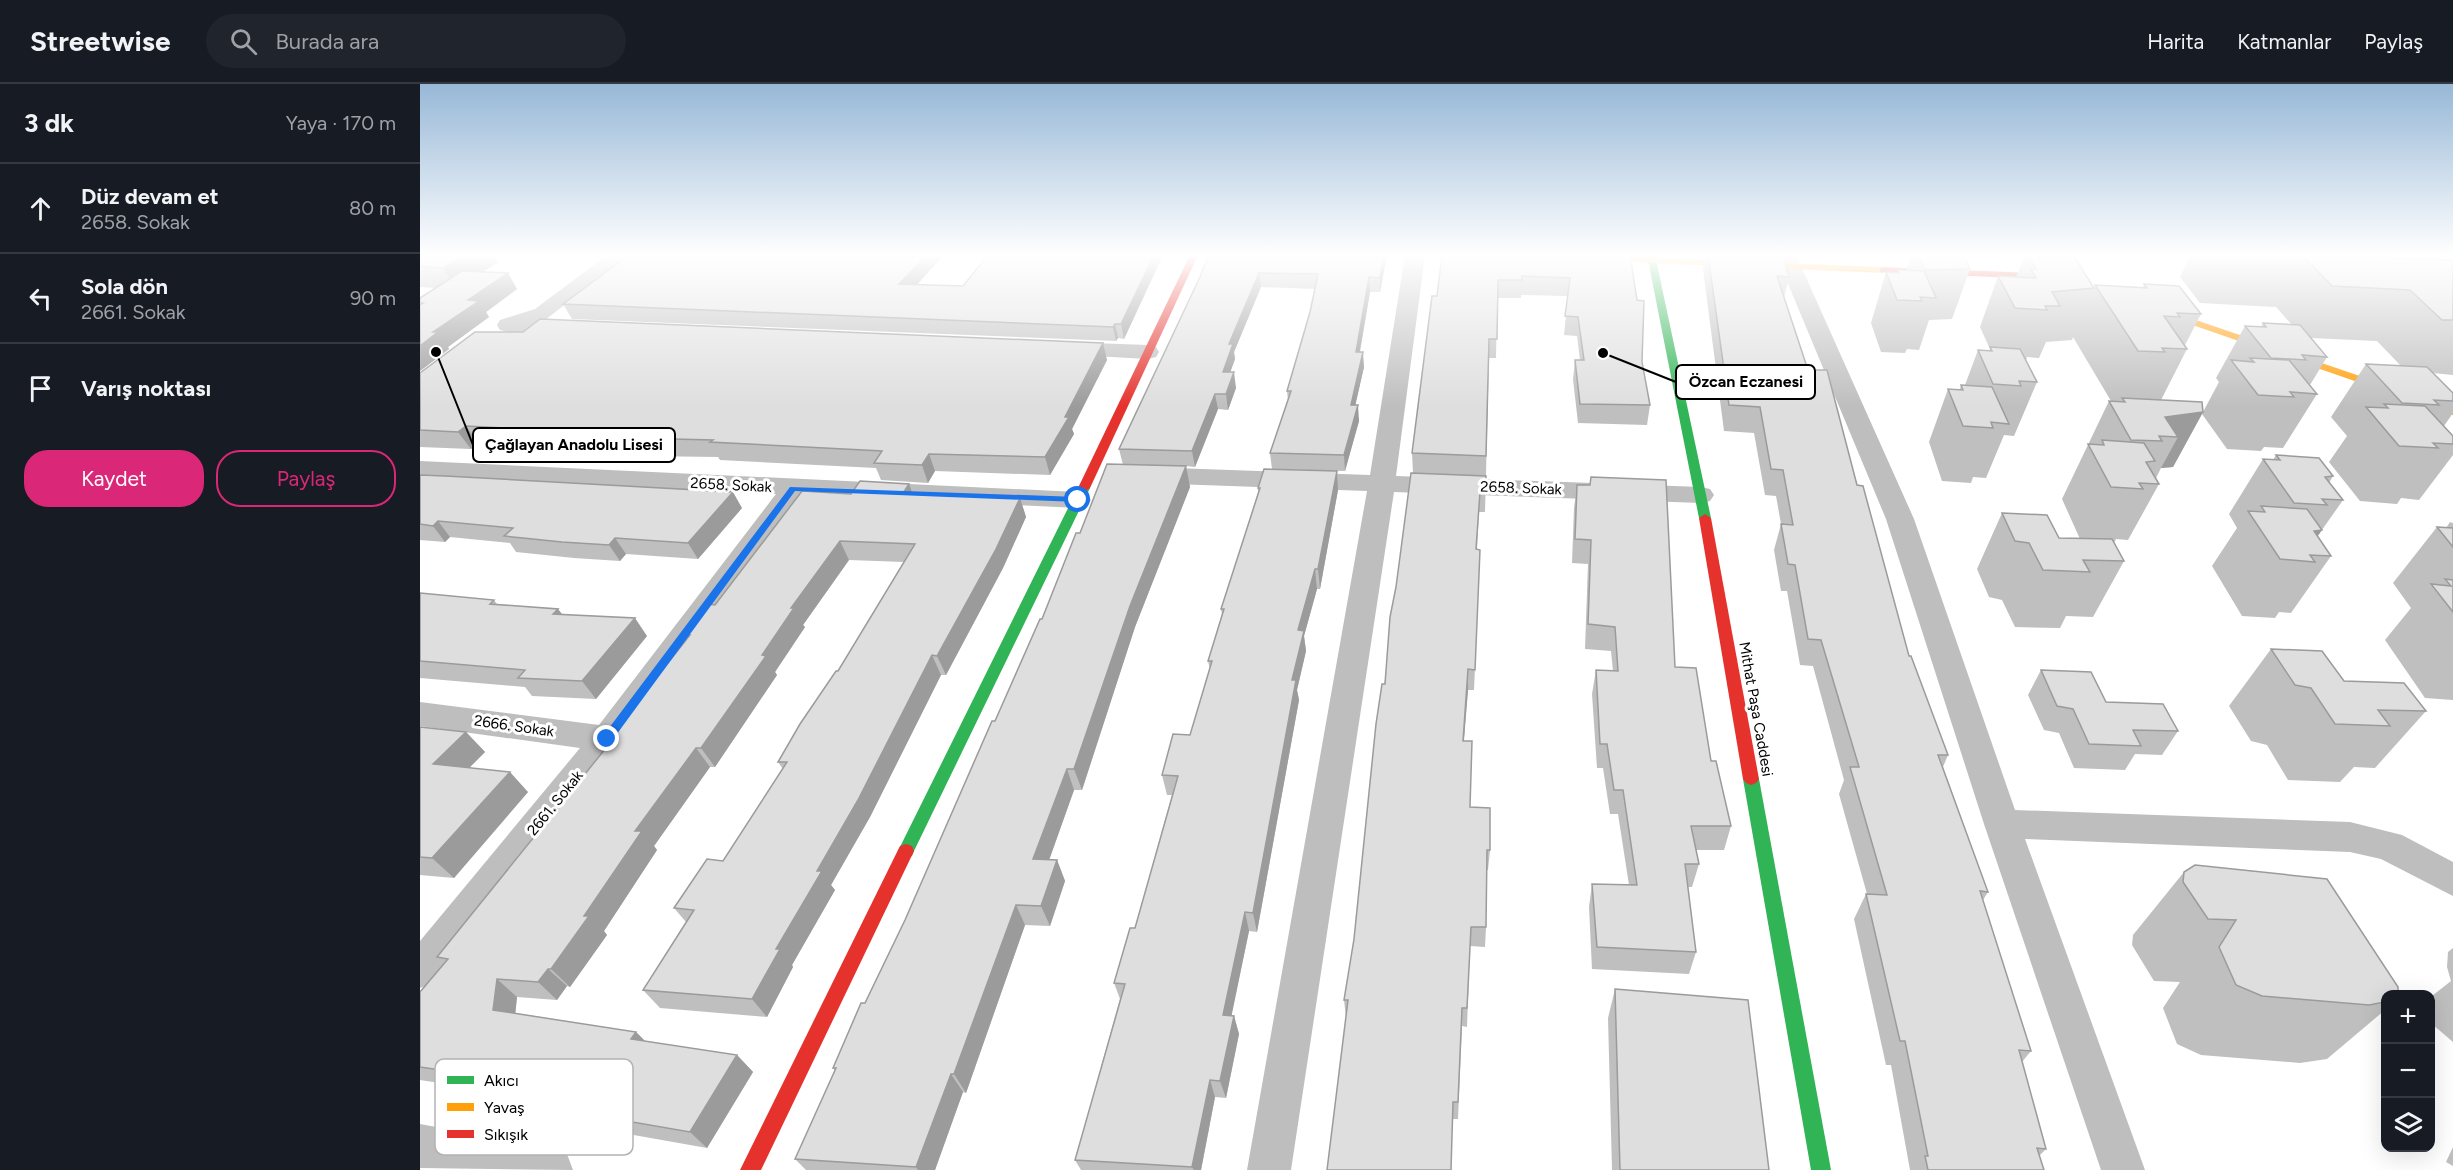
<!DOCTYPE html>
<html lang="tr">
<head>
<meta charset="utf-8">
<style>
	:root { --surface:#171b24; --page:#20242c; --text:#f1f3f6; --muted:#9ea1a6; --line:#363941; --accent:#db2777 }
	body { margin:0; font-family:Figtree,sans-serif; background:var(--page); color:var(--text) }
	.controls { position:absolute; right:18px; bottom:18px; display:grid; overflow:hidden; border-radius:12px; box-shadow:0 6px 24px #0002 }
	.controls button { width:54px; height:54px; display:grid; place-items:center; padding:0; border:0; border-bottom:2px solid var(--line); background:var(--surface); color:var(--text); font:30px sans-serif }
	.stop { position:absolute; width:18px; height:18px; margin:-14px; border:4px solid #1a73e8; border-radius:50%; background:#fff }
	.stop.end { background:#1a73e8; border-color:#fff; box-shadow:0 2px 6px #0008 }
	.list { margin:0; padding:0; list-style:none }
	h2 { display:flex; justify-content:space-between; align-items:center; height:78px; margin:0; padding:0 24px; font-size:26px }
	h2 small { font-size:20px; font-weight:400; color:var(--muted) }
	.list li { display:grid; grid-template-columns:39px 1fr auto; gap:18px; align-items:center; box-sizing:border-box; height:90px; padding:0 24px; border-top:2px solid var(--line) }
	.list b { display:block; font-size:22px; white-space:nowrap }
	.list p { margin:0; font-size:20px; white-space:nowrap; color:var(--muted) }
	.list em { font-size:20px; font-style:normal; color:var(--muted) }
	.actions { display:flex; gap:12px; padding:18px 24px }
	.actions a { flex:1; padding:14px 0; border:2px solid var(--accent); border-radius:24px; text-align:center; font-size:21px; color:var(--accent) }
	.actions .main { background:var(--accent); color:#fff }
	.icon { flex:none; width:33px; height:33px; fill:none; stroke:currentColor; stroke-width:2; stroke-linecap:round; stroke-linejoin:round }
	.map { position:relative; flex:none; width:2033px; height:1086px; overflow:hidden }
	header { display:flex; align-items:center; gap:36px; box-sizing:border-box; height:84px; padding:0 30px; background:var(--surface); border-bottom:2px solid var(--line) }
	header strong { font-size:28px }
	nav { display:flex; gap:33px; margin-inline-start:auto; font-size:21px }
	.search { width:420px; height:54px; background:var(--page); display:flex; align-items:center; gap:15px; box-sizing:border-box; padding:0 21px; border-radius:33px; color:var(--muted); font-size:22px }
	main { display:flex }
	aside { flex:1; background:var(--surface) }
	.map>svg:first-child { display:block }
</style>
</head>
<body>
<header>
<strong>Streetwise</strong>
<div class="search"><svg class="icon" aria-label="search" viewBox="0 0 24 24"><circle cx="10" cy="10" r="6"/><path d="M15 15l6 6"/></svg>Burada ara</div>
<nav><a>Harita</a><a>Katmanlar</a><a>Paylaş</a></nav>
</header>
<main>
<aside>
<h2>3 dk<small>Yaya · 170 m</small></h2>
<ul class="list">
<li><svg class="icon" aria-label="ahead" viewBox="0 0 24 24"><path d="M12 20V5M6 11l6-6 6 6"/></svg><div><b>Düz devam et</b><p>2658. Sokak</p></div><em>80 m</em></li>
<li><svg class="icon" aria-label="left" viewBox="0 0 24 24"><path d="M17 20v-9H6M10 6l-5 5 5 5"/></svg><div><b>Sola dön</b><p>2661. Sokak</p></div><em>90 m</em></li>
<li><svg class="icon" aria-label="arrive" viewBox="0 0 24 24"><path d="M6 21V4h12l-3 4 3 4H6"/></svg><div><b>Varış noktası</b></div></li>
</ul>
<div class="actions"><a class="main">Kaydet</a><a>Paylaş</a></div>
</aside>
<div class="map">
<svg width="2033" height="1086" viewBox="0 0 2033 1086">
	<rect width="100%" height="100%" fill="#fff"/>
	<g fill="none" stroke-linecap="round" stroke-linejoin="round">
		<g fill="#bebebe" fill-rule="evenodd">
			<polygon points="187,171 209,171 125,236 159,239 162,244 159,249 88,248 80,246 77,241 80,236 115,225"/>
			<polygon points="985,171 1005,171 976,392 1281,403 1290,405 1294,411 1290,417 1281,419 974,408 871,1086 827,1086 947,407 726,399 717,396 713,391 717,386 726,383 950,391"/>
			<polygon points="1356,171 1376,171 1494,435 1595,726 1930,738 1982,751 2033,778 2033,812 1961,775 1930,768 1605,755 1725,1086 1681,1086 1564,740 1466,435"/>
			<polygon points="645,258 728,261 736,263 739,268 736,273 728,275 637,270 634,265 637,260"/>
			<polygon points="0,377 658,408 667,410 671,416 667,422 658,424 382,411 199,664 14,899 0,904 0,857 160,664 0,642 0,618 179,641 356,410 0,393"/>
			<polygon points="0,1040 131,1064 147,1070 153,1086 0,1084"/>
		</g>
		<g fill="#30b455" fill-rule="evenodd">
			<polygon points="1227,171 1235,171 1291,434 1285,438 1279,434"/>
			<polygon points="664,400 670,404 494,767 492,772 486,774 480,772 478,767 658,404"/>
			<polygon points="1331,689 1336,691 1339,695 1411,1086 1391,1086 1323,695 1326,691"/>
		</g>
		<g fill="#ff9f0a" fill-rule="evenodd">
			<polygon points="1162,171 1463,183 1468,186 1463,189 1165,176 1161,173"/>
			<polygon points="1735,222 2033,324 2033,331 1732,227 1732,223"/>
		</g>
		<g fill="#e5322d" fill-rule="evenodd">
			<polygon points="770,171 778,171 670,404 664,408 660,407 658,404"/>
			<polygon points="1463,183 1641,190 1646,193 1641,196 1460,188 1460,184"/>
			<polygon points="1285,430 1291,434 1339,695 1336,699 1331,701 1326,699 1323,695 1279,434"/>
			<polygon points="486,760 492,762 494,767 341,1086 320,1086 480,762"/>
		</g>
	</g>
	<g fill="#bfbfbf">
		<polygon points="0,171 74,171 78,178 63,188 88,189 97,205 66,228 69,233 28,263 29,265 0,287 0,214 16,204 0,203"/>
		<polygon points="743,171 704,255 698,254 696,257 152,235 143,220 496,201 543,202"/>
		<polygon points="789,171 967,171 960,208 950,208 940,268 944,283 935,321 939,337 925,387 852,385 850,369 868,317 867,307 890,228 895,205 841,203 814,268 815,275 810,288 816,304 808,326 798,325 775,383 766,382 770,403 715,543 662,706 654,706 629,776 637,776 645,797 630,842 605,841 546,1009 543,1008 515,1086 386,1086 375,1075 415,987 413,984 485,836 622,535 703,381 699,365 779,195"/>
		<polygon points="1022,171 1210,171 1222,278 1230,321 1227,341 1158,339 1153,295 1155,276 1160,276 1157,252 1144,251 1148,212 1101,211 1101,214 1077,214 1076,274 1069,274 1065,428 1059,428 1057,465 1060,466 1054,606 1048,606 1044,657 1050,723 1070,766 1068,786 1067,786 1066,843 1065,863 1050,862 1047,943 1042,942 1038,1035 1033,1035 926,934 924,916 934,855 976,503 993,389 992,369 1017,212"/>
		<polygon points="1285,171 1363,171 1369,193 1364,214 1388,286 1437,401 1489,572 1528,671 1523,683 1568,808 1563,816 1611,967 1602,978 1626,1065 1619,1072 1624,1086 1490,1086 1471,981 1466,981 1434,835 1446,810 1447,810 1419,710 1424,696 1393,582 1380,581 1367,507 1361,507 1354,466 1361,440 1356,412 1345,411 1334,349 1304,347 1283,185"/>
		<polygon points="1491,171 1543,171 1550,185 1532,235 1509,236 1499,266 1487,265 1485,269 1461,268 1451,239 1466,188 1477,189 1478,186 1486,186"/>
		<polygon points="1605,171 1654,171 1674,204 1675,201 1723,203 1724,200 1781,230 1765,261 1767,265 1741,316 1783,328 1799,298 1796,294 1825,242 1841,243 1843,239 1872,241 1856,223 1780,219 1760,193 1771,171 1968,171 1972,174 2033,176 2033,291 2013,289 2033,309 2033,329 2024,342 2033,352 2033,371 1999,416 1981,414 1977,420 1940,417 1909,378 1927,352 1911,333 1946,280 1981,282 1957,257 1891,254 1907,273 1890,301 1897,310 1863,364 1844,363 1841,367 1807,365 1782,330 1753,383 1741,384 1736,394 1739,400 1708,456 1696,455 1694,459 1704,477 1673,533 1646,532 1640,544 1595,543 1582,516 1569,513 1557,485 1582,429 1639,454 1660,455 1642,415 1689,317 1691,317 1653,253 1652,256 1626,258 1619,274 1607,273 1606,277 1617,298 1594,352 1584,351 1566,394 1553,393 1551,399 1522,397 1509,358 1528,305 1540,305 1541,301 1545,301 1558,266 1569,267 1570,265 1560,243 1578,192 1596,193"/>
		<polygon points="687,276 652,345 654,350 630,391 515,387 508,399 461,396 456,384 300,376 298,373 222,372 130,366 129,363 58,359 51,365 0,363 0,289"/>
		<polygon points="1856,371 1913,392 1909,399 1923,416 1897,453 1911,472 1871,529 1859,528 1855,534 1822,532 1792,482 1817,444 1809,430 1843,375 1853,376"/>
		<polygon points="0,391 322,424 278,475 206,470 200,477 154,474 96,468 90,459 30,453 25,458 0,456"/>
		<polygon points="1171,393 1255,583 1291,677 1311,742 1304,766 1276,766 1279,780 1272,803 1268,803 1276,868 1269,890 1172,885 1169,823 1172,800 1209,801 1198,730 1190,730 1183,684 1177,684 1172,610 1176,586 1193,587 1191,567 1165,565 1168,480 1152,479 1154,424 1157,401 1170,401"/>
		<polygon points="838,404 918,406 900,505 897,505 884,552 886,567 877,606 879,616 837,848 829,847 811,932 814,932 819,950 806,1014 795,1013 781,1086 661,1086 655,1076 700,915 694,899 715,844 752,711 747,711 742,691 770,651 790,586 788,577 802,530 801,525 838,409"/>
		<polygon points="431,410 493,410 600,414 606,433 583,484 526,591 521,591 450,733 411,801 415,806 372,881 373,883 347,933 240,924 223,906 266,838 254,824 303,777 363,685 358,678 418,587 484,478 429,476 383,541 385,543 355,588 357,591 295,683 290,683 234,762 237,766 184,847 187,851 150,903 147,902 137,916 97,913 95,929 216,948 225,957 317,971 333,988 287,1064 208,1050 200,1044 98,1028 76,1012 79,1008 0,996 0,908 24,880 17,873 188,662 185,659 267,555 264,551 295,521"/>
		<polygon points="2030,438 2033,439 2033,616 2005,614 1965,556 1991,524 1973,499 2017,443 2026,444"/>
		<polygon points="0,509 74,516 77,520 138,525 142,530 227,552 176,615 112,612 105,603 0,594"/>
		<polygon points="1851,565 1924,597 2006,627 1955,684 1934,683 1920,698 1868,696 1847,661 1831,657 1809,622"/>
		<polygon points="1621,586 1686,618 1758,647 1742,671 1715,670 1705,686 1654,684 1639,649 1624,646 1608,611"/>
		<polygon points="0,643 46,648 65,668 50,683 108,708 34,794 0,791"/>
		<polygon points="1764,788 1965,910 1965,926 1907,975 1880,979 1781,971 1757,960 1743,924 1760,898 1734,897 1712,861 1713,851"/>
		<polygon points="2033,864 2033,958 2012,940 2010,934 2010,919 2012,912 2031,897 2027,883 2028,868"/>
		<polygon points="1195,905 1349,1086 1192,1086 1188,934"/>
		<polygon points="2033,1063 2033,1082 2026,1078"/>
	</g>
	<g fill="#9b9b9b">
		<polygon points="44,171 74,171 78,178 37,205 23,184"/>
		<polygon points="507,171 524,171 484,215 479,200"/>
		<polygon points="734,171 743,171 704,255 701,240"/>
		<polygon points="964,171 967,171 960,208 960,194"/>
		<polygon points="88,189 97,205 66,228 69,233 28,263 29,265 0,287 0,262 48,216"/>
		<polygon points="839,189 841,203 814,268 815,275 805,303 803,288 809,260"/>
		<polygon points="949,193 950,208 937,283 936,268"/>
		<polygon points="695,240 698,254 696,257 693,243"/>
		<polygon points="683,259 687,276 652,345 654,350 630,391 625,373"/>
		<polygon points="943,268 944,283 932,336 931,321"/>
		<polygon points="814,288 816,304 808,326 806,310"/>
		<polygon points="795,310 798,325 775,383 772,367"/>
		<polygon points="938,321 939,337 925,387 924,371"/>
		<polygon points="1783,328 1753,383 1741,384 1758,353 1745,333"/>
		<polygon points="46,342 58,359 51,365 38,348"/>
		<polygon points="509,370 515,387 508,399 502,381"/>
		<polygon points="766,382 770,403 715,543 662,706 654,685 710,522"/>
		<polygon points="917,387 918,406 900,505 898,485"/>
		<polygon points="489,400 496,419 483,409"/>
		<polygon points="313,408 322,424 278,475 268,459"/>
		<polygon points="600,414 606,433 583,484 526,591 517,572"/>
		<polygon points="18,437 30,453 25,458 13,442"/>
		<polygon points="1902,446 1880,477 1894,447"/>
		<polygon points="195,454 206,470 200,477 189,461"/>
		<polygon points="420,457 429,476 383,541 385,543 355,588 357,591 295,683 281,664 342,571 371,524"/>
		<polygon points="895,485 897,505 884,552 886,567 877,606 879,616 837,848 833,829 878,546"/>
		<polygon points="138,525 151,543 133,530"/>
		<polygon points="215,534 227,552 176,615 162,597"/>
		<polygon points="512,571 521,591 450,733 411,801 415,806 372,881 373,883 347,933 332,915 356,865 397,787"/>
		<polygon points="1048,585 1048,606 1042,677 1043,657"/>
		<polygon points="46,648 65,668 33,700 13,680"/>
		<polygon points="276,664 290,683 234,762 237,766 184,847 187,851 150,903 131,885 215,747"/>
		<polygon points="647,685 654,706 622,796 613,775"/>
		<polygon points="90,688 108,708 34,794 12,774"/>
		<polygon points="637,776 645,797 630,842 621,822"/>
		<polygon points="596,821 605,841 546,1009 534,990"/>
		<polygon points="825,828 829,847 808,949 803,931"/>
		<polygon points="128,885 147,902 137,916 118,898"/>
		<polygon points="77,895 97,913 94,943 73,926"/>
		<polygon points="814,932 819,950 806,1014 800,997"/>
		<polygon points="216,948 233,965 211,955"/>
		<polygon points="317,971 333,988 287,1064 270,1048"/>
		<polygon points="531,990 543,1008 515,1086 498,1086 496,1083"/>
		<polygon points="790,996 795,1013 781,1086 774,1086 772,1083"/>
	</g>
	<g fill="#dedede" stroke="#9b9b9b" stroke-width="1.5">
		<polygon points="0,171 44,171 23,184 0,182"/>
		<polygon points="209,171 507,171 479,200 543,202 568,171 734,171 701,240 695,240 693,243 143,220"/>
		<polygon points="789,171 964,171 960,194 949,193 936,268 943,268 931,321 938,321 924,371 850,369 871,307 867,307 890,228 898,190 839,189 809,260 813,260 803,288 814,288 806,310 795,310 772,367 699,365 779,195"/>
		<polygon points="1022,171 1210,171 1217,216 1224,217 1222,278 1230,321 1160,320 1155,276 1164,276 1158,233 1145,232 1150,194 1102,192 1102,196 1078,196 1077,255 1069,255 1066,372 992,369 1012,212 1017,212"/>
		<polygon points="1288,171 1363,171 1369,193 1357,192 1388,286 1407,286 1437,401 1443,402 1489,572 1491,572 1528,671 1518,671 1568,808 1560,807 1611,967 1599,966 1626,1065 1617,1064 1624,1086 1508,1086 1505,1072 1508,1072 1485,957 1480,957 1446,810 1467,811 1430,683 1439,683 1401,556 1388,555 1375,481 1368,480 1361,440 1373,441 1363,386 1351,385 1340,323 1309,321"/>
		<polygon points="1498,171 1543,171 1550,185 1505,186"/>
		<polygon points="1608,171 1653,171 1674,204 1632,208 1640,222 1625,222 1627,226 1595,224 1578,192 1616,194 1611,185 1616,185"/>
		<polygon points="1842,171 1968,171 1972,174 2033,176 2033,236 2022,236 1990,206 1912,202 1884,173"/>
		<polygon points="1478,186 1504,187 1516,214 1500,213 1502,217 1477,216 1466,188 1479,189"/>
		<polygon points="42,187 88,189 48,216 59,217 13,248 18,248 0,262 0,221 3,219 0,219 0,214"/>
		<polygon points="1724,200 1759,202 1781,230 1757,229 1760,233 1744,232 1767,265 1742,264 1745,268 1718,267 1675,201 1727,204"/>
		<polygon points="120,235 683,259 645,333 649,333 625,373 509,370 502,381 454,379 462,367 290,358 293,356 211,354 119,348 121,346 46,342 38,348 0,346 0,289 55,248 103,248"/>
		<polygon points="1843,239 1880,241 1907,273 1882,271 1886,276 1851,274 1825,242 1846,243"/>
		<polygon points="1570,263 1600,265 1617,298 1599,297 1601,302 1573,300 1558,266 1572,267"/>
		<polygon points="1830,274 1869,276 1897,310 1870,308 1874,313 1838,311 1811,276 1834,278"/>
		<polygon points="1946,280 2007,283 2033,309 2033,317 2014,316 2019,321 1982,319"/>
		<polygon points="1541,301 1572,303 1589,340 1571,338 1573,344 1543,342 1528,305 1543,306"/>
		<polygon points="1702,314 1782,318 1783,328 1745,333 1758,353 1739,352 1742,357 1711,356 1689,317 1705,318"/>
		<polygon points="1964,320 2005,322 2033,352 2033,360 2013,359 2018,364 1979,362 1946,323 1968,324"/>
		<polygon points="1682,356 1724,359 1735,377 1726,378 1739,400 1719,399 1723,405 1691,403 1668,360 1684,361"/>
		<polygon points="1856,371 1899,374 1913,392 1905,393 1923,416 1902,415 1907,421 1874,419 1843,375 1860,376"/>
		<polygon points="687,380 766,382 710,522 654,685 647,685 613,775 637,776 621,822 596,821 534,990 531,990 496,1083 375,1075 416,984 413,984 441,919 445,919 485,836 572,637 575,637 620,535 622,535 656,449 660,449"/>
		<polygon points="844,385 917,387 898,485 895,485 878,546 884,547 872,596 876,596 833,829 825,828 803,931 814,932 800,997 790,996 772,1083 655,1076 705,900 694,899 710,844 715,844 758,692 742,691 753,650 770,651 792,577 788,577 804,525 801,525 840,404 838,404"/>
		<polygon points="991,389 1066,392 1065,408 1060,408 1056,465 1060,466 1055,586 1048,585 1043,657 1052,657 1050,723 1070,724 1070,766 1067,766 1066,843 1051,843 1047,924 1042,924 1038,1018 1033,1018 1031,1086 907,1086 928,916 924,916 934,855 956,640 962,600 965,600 970,533 976,503"/>
		<polygon points="0,391 25,392 313,408 268,459 195,454 189,461 142,458 84,452 93,444 18,437 13,442 0,440"/>
		<polygon points="1171,393 1246,396 1255,583 1276,584 1291,677 1296,677 1311,742 1271,742 1279,780 1265,780 1276,868 1177,863 1172,800 1217,801 1203,706 1194,706 1187,660 1180,660 1176,586 1198,587 1195,543 1168,540 1171,456 1155,455 1157,401 1170,401"/>
		<polygon points="440,397 489,400 483,409 600,414 576,465 517,572 512,571 439,714 397,787 402,787 356,865 360,865 332,915 223,906 274,826 254,824 287,775 303,777 367,678 358,678 380,640 416,587 418,587 495,460 420,457 371,524 374,524 342,571 346,572 281,664 276,664 215,747 222,747 164,832 169,832 131,885 128,885 118,898 77,895 73,926 216,948 211,955 317,971 270,1048 189,1034 192,1029 76,1012 88,996 0,983 0,908 28,875 17,873 190,659 185,659 270,551 264,551 288,520 295,521 382,407 431,410"/>
		<polygon points="1841,422 1887,425 1902,446 1894,447 1911,472 1890,471 1895,478 1860,475 1828,427 1845,428"/>
		<polygon points="1582,429 1627,431 1639,454 1692,455 1704,477 1663,476 1670,488 1623,486 1609,459 1595,457"/>
		<polygon points="2017,443 2033,444 2033,463"/>
		<polygon points="2025,495 2033,496 2033,528 2011,500 2031,502"/>
		<polygon points="0,509 74,516 70,520 138,525 133,530 215,534 162,597 98,594 105,586 0,577"/>
		<polygon points="1851,565 1902,567 1924,597 1984,599 2006,627 1958,626 1970,642 1915,640 1891,604 1875,601"/>
		<polygon points="1621,586 1671,588 1686,618 1743,620 1758,647 1713,646 1721,662 1669,660 1653,625 1637,622"/>
		<polygon points="0,643 46,648 13,680 90,688 12,774 0,773"/>
		<polygon points="1775,781 1907,795 1978,903 1978,910 1965,910 1965,918 1949,921 1842,912 1816,901 1799,863 1816,836 1788,835 1763,798 1764,788"/>
		<polygon points="1195,905 1328,916 1349,1086 1200,1086"/>
	</g>
	<linearGradient id="sky" x2="0" y2="1"><stop stop-color="#97b8d7"/><stop offset="0.53" stop-color="#fff"/><stop offset="1" stop-color="#fff" stop-opacity="0"/></linearGradient>
	<rect width="2033" height="323" fill="url(#sky)"/>
	<polygon fill="#1a73e8" points="370,403 658,413 662,416 658,418 375,407 191,658 183,658 183,652"/>
	<g text-anchor="middle" stroke-width="6" stroke-linejoin="round" paint-order="stroke">
		<g font-size="15" fill="#000" stroke="#fff">
			<text transform="translate(311 401) rotate(3)" y="5">2658. Sokak</text>
			<text transform="translate(1101 404) rotate(2)" y="5">2658. Sokak</text>
			<text transform="translate(1336 625) rotate(80)" y="5">Mithat Paşa Caddesi</text>
			<text transform="translate(94 642) rotate(8)" y="5">2666. Sokak</text>
			<text transform="translate(135 719) rotate(-51)" y="5">2661. Sokak</text>
		</g>
	</g>
	<rect x="15" y="975" width="198" height="96" rx="9" fill="#fff" stroke="#b2b2b2" stroke-width="1.5"/>
	<rect x="27" y="992" width="27" height="8" fill="#30b455"/>
	<rect x="27" y="1019" width="27" height="8" fill="#ff9f0a"/>
	<rect x="27" y="1046" width="27" height="8" fill="#e5322d"/>
	<g font-size="16" fill="#000">
		<text x="64" y="1002">Akıcı</text>
		<text x="64" y="1029">Yavaş</text>
		<text x="64" y="1056">Sıkışık</text>
	</g>
	<path fill="none" stroke="#000" stroke-width="2" d="M1183 269L1256 298M16 268L53 361"/>
	<g fill="#000" stroke="#fff" stroke-width="2">
		<circle cx="1183" cy="269" r="6"/>
		<circle cx="16" cy="268" r="6"/>
	</g>
	<g fill="#fff" stroke="#000" stroke-width="2">
		<rect x="1256" y="281" width="139" height="34" rx="6"/>
		<rect x="53" y="344" width="202" height="34" rx="6"/>
	</g>
	<g font-size="16" text-anchor="middle" font-weight="bold" fill="#000">
		<text x="1326" y="303">Özcan Eczanesi</text>
		<text x="154" y="366">Çağlayan Anadolu Lisesi</text>
	</g>
</svg>
<div class="controls">
<button>+</button>
<button>−</button>
<button><svg class="icon" aria-label="layers" viewBox="0 0 24 24"><path d="M12 4l9 5-9 5-9-5zM3 14l9 5 9-5"/></svg></button>
</div>
<div class="stop" style="left:658px;top:416px"></div>
<div class="stop end" style="left:187px;top:655px"></div>
</div>
</main>
</body>
</html>
